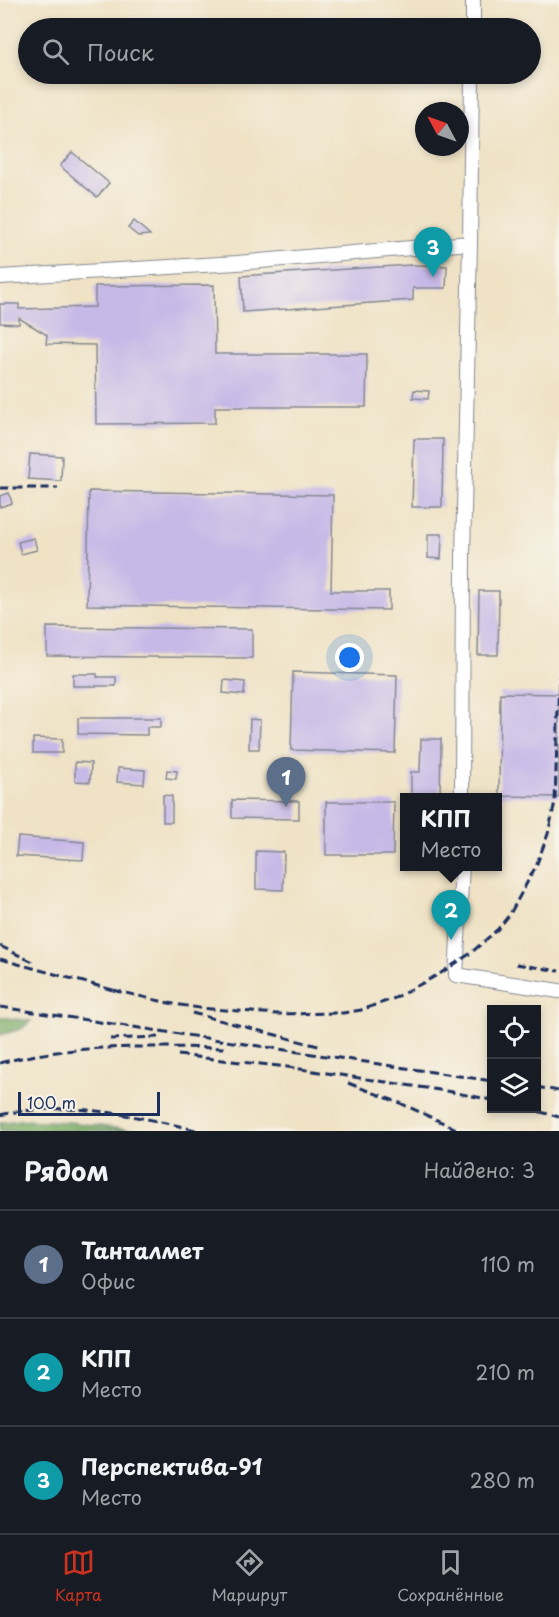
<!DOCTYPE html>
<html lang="ru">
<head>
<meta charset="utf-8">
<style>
	:root { --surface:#171b24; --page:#242831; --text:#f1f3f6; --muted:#9ea1a6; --line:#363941; --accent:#c8321e }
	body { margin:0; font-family:"Playpen Sans",sans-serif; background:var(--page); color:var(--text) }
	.controls { position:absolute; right:18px; bottom:18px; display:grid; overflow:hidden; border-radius:0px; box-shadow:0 3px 9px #0003 }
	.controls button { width:54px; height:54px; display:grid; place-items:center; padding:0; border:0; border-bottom:2px solid var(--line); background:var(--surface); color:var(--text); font:30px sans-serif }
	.compass { position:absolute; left:415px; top:102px; width:54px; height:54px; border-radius:50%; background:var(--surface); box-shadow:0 3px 9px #0003; rotate:311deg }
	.scale { position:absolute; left:18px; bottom:15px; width:142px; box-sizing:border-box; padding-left:6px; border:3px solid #1b2f5e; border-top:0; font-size:16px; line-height:21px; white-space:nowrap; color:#1b2f5e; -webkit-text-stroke:4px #f7f3e8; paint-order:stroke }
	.you { position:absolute; left:350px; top:658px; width:21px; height:21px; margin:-15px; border:4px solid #fff; border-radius:50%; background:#1a73e8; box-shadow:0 0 0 9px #1a73e833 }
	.badge { display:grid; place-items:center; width:39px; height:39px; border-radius:50%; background:var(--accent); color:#fff; font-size:20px; font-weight:700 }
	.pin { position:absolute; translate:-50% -50px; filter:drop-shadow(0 2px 3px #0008) }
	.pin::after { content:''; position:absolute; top:32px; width:21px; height:18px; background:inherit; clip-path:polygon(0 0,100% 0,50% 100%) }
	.popup { position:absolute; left:400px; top:793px; width:102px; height:78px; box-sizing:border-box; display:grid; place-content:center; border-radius:0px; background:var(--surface); filter:drop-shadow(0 2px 4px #0005); font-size:20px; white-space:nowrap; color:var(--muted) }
	.popup b { font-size:22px; color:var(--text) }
	.popup::after { content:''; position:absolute; left:50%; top:100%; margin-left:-12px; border:12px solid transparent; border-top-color:var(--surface) }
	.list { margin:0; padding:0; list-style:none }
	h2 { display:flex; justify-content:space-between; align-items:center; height:78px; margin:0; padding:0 24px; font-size:26px }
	h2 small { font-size:20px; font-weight:400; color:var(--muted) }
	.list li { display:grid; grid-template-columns:39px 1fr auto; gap:18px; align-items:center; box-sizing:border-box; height:108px; padding:0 24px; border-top:2px solid var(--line) }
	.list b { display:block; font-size:22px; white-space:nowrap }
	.list p { margin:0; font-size:20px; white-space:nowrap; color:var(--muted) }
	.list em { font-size:20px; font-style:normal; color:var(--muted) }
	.icon { flex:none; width:33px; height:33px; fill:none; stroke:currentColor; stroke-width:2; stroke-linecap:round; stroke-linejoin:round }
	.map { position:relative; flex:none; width:559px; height:1131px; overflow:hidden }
	.search { position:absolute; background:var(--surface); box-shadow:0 3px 9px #0003; left:18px; right:18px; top:18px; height:66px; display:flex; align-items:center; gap:15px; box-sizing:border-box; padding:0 21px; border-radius:33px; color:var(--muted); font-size:22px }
	.sheet { height:402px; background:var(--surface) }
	nav { display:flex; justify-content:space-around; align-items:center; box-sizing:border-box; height:84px; border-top:2px solid var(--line); background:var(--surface); font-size:16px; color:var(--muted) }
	nav a { display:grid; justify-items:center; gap:3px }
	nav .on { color:var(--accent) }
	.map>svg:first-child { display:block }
</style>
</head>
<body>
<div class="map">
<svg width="559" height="1131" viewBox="0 0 559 1131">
	<rect width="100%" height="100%" fill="#f7f3e8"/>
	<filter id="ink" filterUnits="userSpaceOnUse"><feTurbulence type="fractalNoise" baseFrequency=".0167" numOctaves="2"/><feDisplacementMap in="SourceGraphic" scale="12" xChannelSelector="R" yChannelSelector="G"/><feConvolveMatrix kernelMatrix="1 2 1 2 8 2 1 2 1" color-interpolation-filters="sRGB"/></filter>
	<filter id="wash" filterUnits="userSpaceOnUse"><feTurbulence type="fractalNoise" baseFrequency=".008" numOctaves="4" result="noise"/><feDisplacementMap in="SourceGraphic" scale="24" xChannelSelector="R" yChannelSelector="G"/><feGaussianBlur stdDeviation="1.35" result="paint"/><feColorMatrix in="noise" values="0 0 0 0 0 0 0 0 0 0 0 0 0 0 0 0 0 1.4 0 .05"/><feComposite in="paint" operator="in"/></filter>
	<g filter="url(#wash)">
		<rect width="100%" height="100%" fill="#efe2c5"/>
		<g fill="#7bac66" stroke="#4b6e62" stroke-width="1.5">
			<polygon points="0,1017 31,1021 21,1029 0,1035"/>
			<polygon points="20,1120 69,1122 137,1131 0,1131 0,1123"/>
		</g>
		<g id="blocks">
			<g fill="#c6b8e7">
				<polygon points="72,152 109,183 97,197 60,166"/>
				<polygon points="134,221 150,235 138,236 128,228"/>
				<polygon points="411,265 447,266 446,288 413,288 413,300 243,312 241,276"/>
				<polygon points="214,285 215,354 367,354 366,407 215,407 215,423 96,424 95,345 46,344 47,335 19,318 19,324 0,323 0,304 19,304 19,309 95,307 95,286"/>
				<polygon points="414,390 429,391 428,399 413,398"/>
				<polygon points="414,439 443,439 442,507 412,507"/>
				<polygon points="30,454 62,456 61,481 28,479"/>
				<polygon points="89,491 333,495 331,591 389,591 389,610 87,605"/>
				<polygon points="9,493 12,503 0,507 0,496"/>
				<polygon points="428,534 442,534 441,559 428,558"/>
				<polygon points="34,538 37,550 21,554 18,542"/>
				<polygon points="479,591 499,591 498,655 478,655"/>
				<polygon points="47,627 252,629 252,658 47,656"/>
				<polygon points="293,672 397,675 395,753 291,750"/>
				<polygon points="73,674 97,674 97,677 116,677 116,686 73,686"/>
				<polygon points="224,680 245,682 244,695 223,693"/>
				<polygon points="500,693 559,694 559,797 499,796"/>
				<polygon points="78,718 161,718 161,727 147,727 147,735 78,734"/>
				<polygon points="250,719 260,720 259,749 249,749"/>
				<polygon points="33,738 62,739 62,753 33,753"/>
				<polygon points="421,739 441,739 440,798 411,798 411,772 420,772"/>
				<polygon points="75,762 91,763 90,782 75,781"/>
				<polygon points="118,768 145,770 144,784 117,782"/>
				<polygon points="167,770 177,771 176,779 166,778"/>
				<polygon points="163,795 172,796 172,822 163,822"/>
				<polygon points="232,800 299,801 299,819 232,818"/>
				<polygon points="326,802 394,802 393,855 326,855"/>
				<polygon points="18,837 84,842 83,860 16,856"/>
				<polygon points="256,851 284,852 283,890 256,889"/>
			</g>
		</g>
	</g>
	<g filter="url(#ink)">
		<use href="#blocks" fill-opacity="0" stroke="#858892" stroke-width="1.5"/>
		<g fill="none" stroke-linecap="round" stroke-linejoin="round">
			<defs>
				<g id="minor">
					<polyline points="473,28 473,0"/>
					<polyline points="0,277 237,263 470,243 472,74"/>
					<polyline points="462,798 463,556 470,243"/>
					<polyline points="462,866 456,975 559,991"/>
				</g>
			</defs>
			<use href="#minor" stroke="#858892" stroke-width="16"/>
			<use href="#minor" stroke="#fff" stroke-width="14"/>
			<g stroke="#1b2f5e" stroke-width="3" stroke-dasharray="9 4.5" stroke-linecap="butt">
				<polyline points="0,488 58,488"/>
				<polyline points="0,946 35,963"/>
				<polyline points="0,959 120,992"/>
				<polyline points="516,964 559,971"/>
				<polyline points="113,990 169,1003 199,1008 277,1014 343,1013 361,1010 395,998 441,973 471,953 498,929 510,914 536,866 548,834 555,802 559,676"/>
				<polyline points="0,1007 492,1081"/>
				<polyline points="192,1013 322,1047"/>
				<polyline points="110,1039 158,1037"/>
				<polyline points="178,1055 287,1067 452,1092 492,1100"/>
				<path d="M0 1063C74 1043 152 1047 227 1048"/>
				<polyline points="348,1083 400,1103 461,1131"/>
				<polyline points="536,1087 559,1091"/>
				<polyline points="526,1108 559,1117"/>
				<path d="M0 1115C68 1100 133 1115 200 1131"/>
			</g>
		</g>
	</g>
</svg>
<div class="controls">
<button><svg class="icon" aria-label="locate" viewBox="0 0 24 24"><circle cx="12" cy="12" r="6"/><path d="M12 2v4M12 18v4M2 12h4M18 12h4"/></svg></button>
<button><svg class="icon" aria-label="layers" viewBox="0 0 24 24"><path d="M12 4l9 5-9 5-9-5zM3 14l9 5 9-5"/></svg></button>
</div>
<svg class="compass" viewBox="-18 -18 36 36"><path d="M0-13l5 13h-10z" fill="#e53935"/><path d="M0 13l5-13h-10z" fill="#9ea1a6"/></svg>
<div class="scale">100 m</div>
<div class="you"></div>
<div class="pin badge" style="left:286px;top:807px;background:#5c6f8a">1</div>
<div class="pin badge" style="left:451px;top:940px;background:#0f9aa8">2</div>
<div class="popup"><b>КПП</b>Место</div>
<div class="pin badge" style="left:433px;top:277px;background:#0f9aa8">3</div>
<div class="search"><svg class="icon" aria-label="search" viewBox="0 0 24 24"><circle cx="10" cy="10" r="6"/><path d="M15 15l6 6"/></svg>Поиск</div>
</div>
<section class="sheet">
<h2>Рядом<small>Найдено: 3</small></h2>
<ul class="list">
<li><span class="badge" style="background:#5c6f8a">1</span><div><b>Танталмет</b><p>Офис</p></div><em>110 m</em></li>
<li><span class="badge" style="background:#0f9aa8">2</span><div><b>КПП</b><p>Место</p></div><em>210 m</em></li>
<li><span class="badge" style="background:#0f9aa8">3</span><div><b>Перспектива-91</b><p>Место</p></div><em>280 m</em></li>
</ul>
</section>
<nav>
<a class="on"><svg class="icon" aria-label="map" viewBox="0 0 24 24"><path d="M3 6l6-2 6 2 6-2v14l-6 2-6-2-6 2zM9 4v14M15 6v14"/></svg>Карта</a>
<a><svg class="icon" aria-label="directions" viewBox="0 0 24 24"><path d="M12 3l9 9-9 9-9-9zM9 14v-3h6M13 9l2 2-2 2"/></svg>Маршрут</a>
<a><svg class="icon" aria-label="saved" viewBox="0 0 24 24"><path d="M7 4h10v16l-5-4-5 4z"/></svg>Сохранённые</a>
</nav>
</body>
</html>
